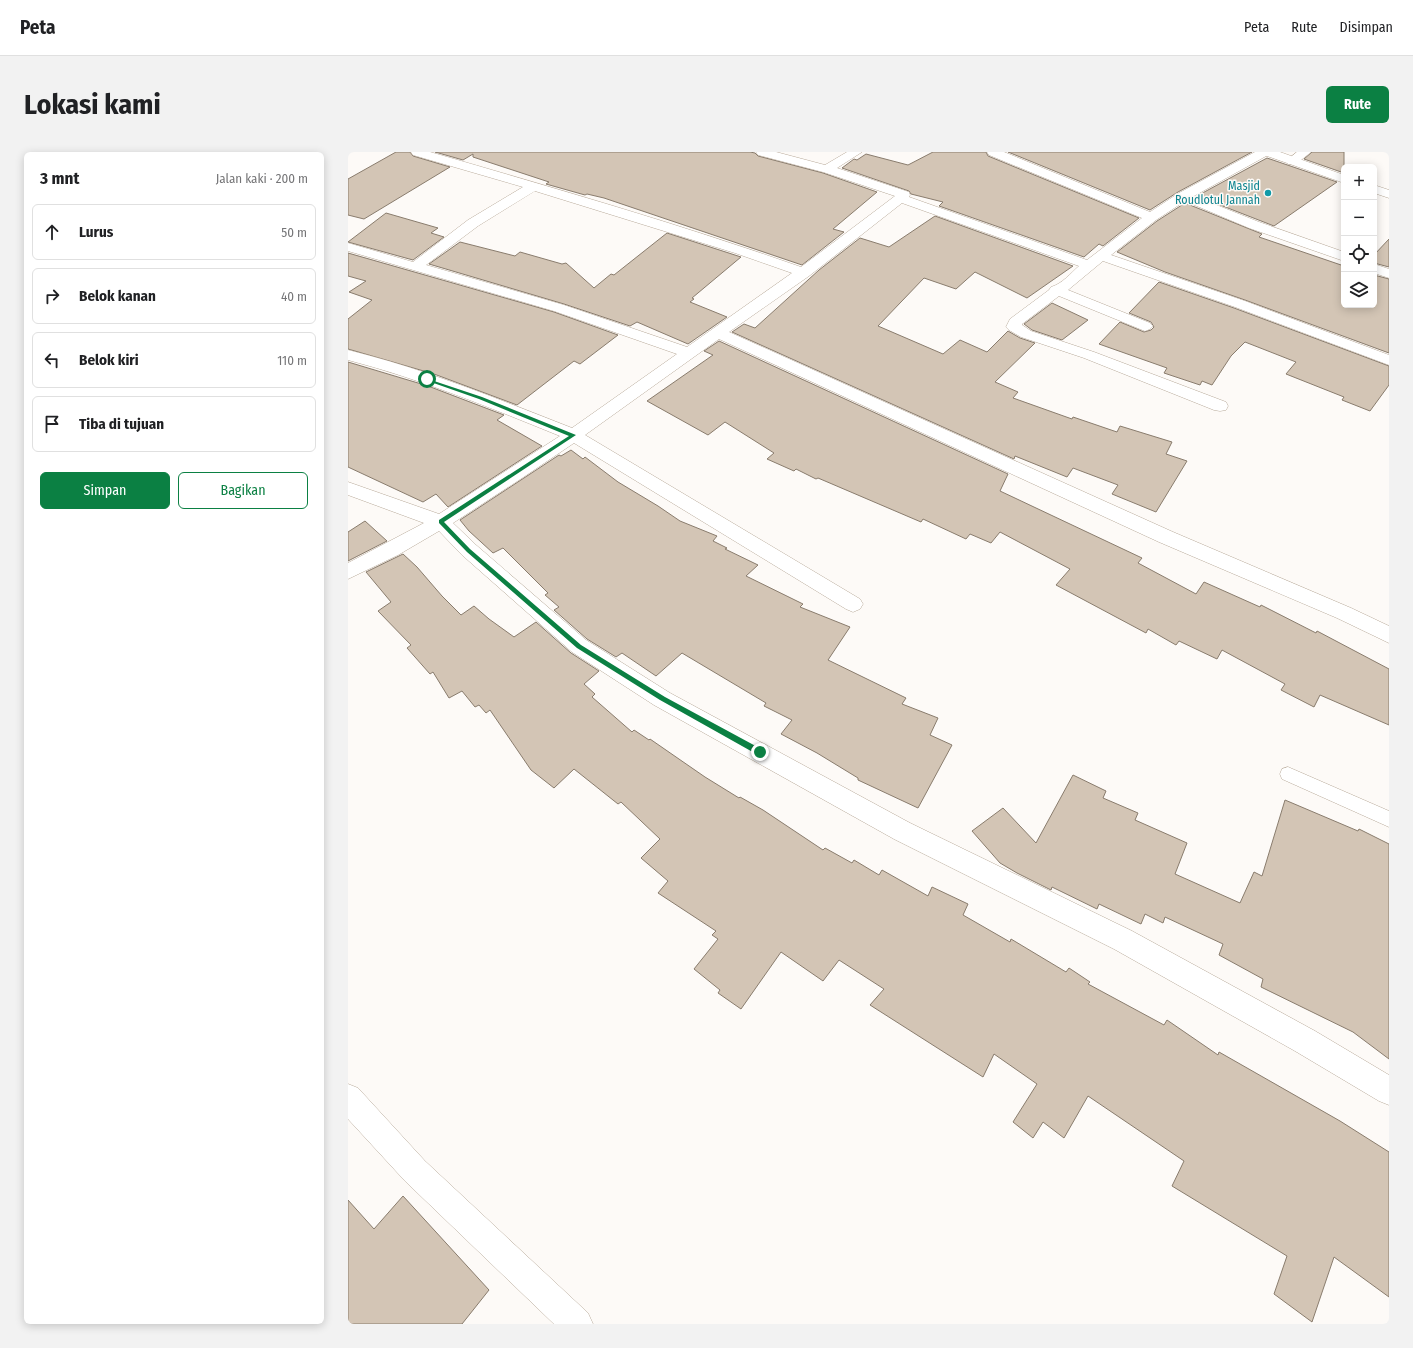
<!DOCTYPE html>
<html lang="id">
<head>
<meta charset="utf-8">
<style>
	:root { --surface:#fff; --page:#f2f2f2; --text:#202124; --muted:#757577; --line:#e0e0e0; --accent:#0b8043 }
	body { margin:0; font-family:"Fira Sans Condensed",sans-serif; background:var(--page); color:var(--text) }
	.controls { position:absolute; right:12px; top:12px; display:grid; overflow:hidden; border-radius:6px; box-shadow:0 2px 10px #0003 }
	.controls button { width:36px; height:36px; display:grid; place-items:center; padding:0; border:0; border-bottom:1px solid var(--line); background:var(--surface); color:var(--text); font:20px sans-serif }
	.stop { position:absolute; width:12px; height:12px; margin:-9px; border:3px solid #0b8043; border-radius:50%; background:#fff }
	.stop.end { background:#0b8043; border-color:#fff; box-shadow:0 1px 4px #0008 }
	.list { margin:0; padding:0; list-style:none }
	h2 { display:flex; justify-content:space-between; align-items:center; height:52px; margin:0; padding:0 16px; font-size:17px }
	h2 small { font-size:13px; font-weight:400; color:var(--muted) }
	.list li { display:grid; grid-template-columns:26px 1fr auto; gap:12px; align-items:center; box-sizing:border-box; height:56px; margin:0 8px 8px; padding:0 8px; border:1px solid var(--line); border-radius:6px }
	.list b { display:block; font-size:15px; white-space:nowrap }
	.list em { font-size:13px; font-style:normal; color:var(--muted) }
	.actions { display:flex; gap:8px; padding:12px 16px }
	.actions a { flex:1; padding:9px 0; border:1px solid var(--accent); border-radius:6px; text-align:center; font-size:14px; color:var(--accent) }
	.actions .main { background:var(--accent); color:#fff }
	.icon { flex:none; width:22px; height:22px; fill:none; stroke:currentColor; stroke-width:2; stroke-linecap:round; stroke-linejoin:round }
	.map { position:relative; flex:none; width:1041px; height:1172px; overflow:hidden; border-radius:6px }
	header { display:flex; align-items:center; gap:24px; box-sizing:border-box; height:56px; padding:0 20px; background:var(--surface); border-bottom:1px solid var(--line) }
	header strong { font-size:19px }
	nav { display:flex; gap:22px; margin-inline-start:auto; font-size:14px }
	.intro { display:flex; align-items:center; justify-content:space-between; box-sizing:border-box; height:96px; padding:0 24px }
	h1 { margin:0; font-size:28px }
	.button { padding:10px 18px; border-radius:6px; background:var(--accent); color:#fff; font-size:14px; font-weight:700 }
	main { display:flex; gap:24px; padding:0 24px }
	aside { flex:1; background:var(--surface); border-radius:6px; box-shadow:0 2px 10px #0003 }
	.map>svg:first-child { display:block }
</style>
</head>
<body>
<header>
<strong>Peta</strong>
<nav><a>Peta</a><a>Rute</a><a>Disimpan</a></nav>
</header>
<div class="intro"><h1>Lokasi kami</h1><a class="button">Rute</a></div>
<main>
<aside>
<h2>3 mnt<small>Jalan kaki · 200 m</small></h2>
<ul class="list">
<li><svg class="icon" aria-label="ahead" viewBox="0 0 24 24"><path d="M12 20V5M6 11l6-6 6 6"/></svg><div><b>Lurus</b></div><em>50 m</em></li>
<li><svg class="icon" aria-label="right" viewBox="0 0 24 24"><path d="M7 20v-9h11M14 6l5 5-5 5"/></svg><div><b>Belok kanan</b></div><em>40 m</em></li>
<li><svg class="icon" aria-label="left" viewBox="0 0 24 24"><path d="M17 20v-9H6M10 6l-5 5 5 5"/></svg><div><b>Belok kiri</b></div><em>110 m</em></li>
<li><svg class="icon" aria-label="arrive" viewBox="0 0 24 24"><path d="M6 21V4h12l-3 4 3 4H6"/></svg><div><b>Tiba di tujuan</b></div></li>
</ul>
<div class="actions"><a class="main">Simpan</a><a>Bagikan</a></div>
</aside>
<div class="map">
<svg width="1041" height="1172" viewBox="0 0 1041 1172">
	<rect width="100%" height="100%" fill="#fdfaf7"/>
	<g fill="#d3c5b5" stroke="#897c6d">
		<polygon points="48,0 62,0 65,4 102,15 16,67 0,63 0,27"/>
		<polygon points="87,0 402,0 407,1 410,4 475,21 529,40 485,77 496,80 454,113 256,46 239,42 237,43 198,32 201,30 125,5 125,2 115,8"/>
		<polygon points="585,0 638,0 640,4 791,66 755,94 751,92 736,105 591,54 595,50 563,42 561,39 494,16 506,7 509,8 518,2 560,13"/>
		<polygon points="660,0 904,0 830,40 802,58"/>
		<polygon points="964,0 996,0 996,21 956,7"/>
		<polygon points="919,6 989,30 926,74 849,44"/>
		<polygon points="837,51 914,82 911,85 996,114 996,153 1026,153 1026,123 1041,127 1041,201 897,148 817,120 769,100 809,69"/>
		<polygon points="38,61 90,76 83,81 96,85 65,108 0,90"/>
		<polygon points="587,64 725,114 679,146 627,120 608,137 576,126 530,174 595,202 612,188 639,200 660,179 672,186 687,191 647,230 670,240 665,246 724,267 725,265 769,280 772,274 824,290 818,302 839,309 808,360 764,342 770,333 725,316 719,325 667,304 666,307 384,180 396,172 407,176 471,118 512,86 541,95"/>
		<polygon points="319,81 393,105 344,146 346,147 342,150 379,165 340,192 289,170 282,174 216,152 81,112 112,90 167,104 172,100 214,112 218,111 246,136 263,122 266,123"/>
		<polygon points="1041,87 1041,115 1026,111 1026,103"/>
		<polygon points="0,101 206,160 270,183 232,212 226,209 169,253 86,222 0,197 0,167 24,148 1,140 18,129 0,124"/>
		<polygon points="811,130 886,156 1041,214 1041,233 1022,259 994,248 996,245 938,222 948,210 897,190 883,204 864,233 854,229 852,233 816,221 819,216 751,192 772,170 796,180 803,178 806,175 803,170 781,161"/>
		<polygon points="704,151 740,168 714,188 684,178 676,172"/>
		<polygon points="371,189 660,322 652,339 794,406 790,411 848,442 856,430 912,455 913,453 968,481 969,479 1041,517 1041,573 972,543 966,555 933,538 937,532 874,498 869,507 831,489 828,493 800,477 798,481 708,433 722,417 652,380 643,391 622,382 618,387 575,367 573,370 470,326 468,327 448,317 446,319 419,307 426,301 377,270 360,283 299,249 365,203 356,199"/>
		<polygon points="0,210 80,234 156,263 149,268 194,294 100,355 88,342 75,350 0,315"/>
		<polygon points="223,298 235,307 237,305 270,330 310,354 332,369 369,384 365,389 379,396 377,397 410,413 398,424 455,452 452,455 502,475 480,508 558,546 554,552 590,566 582,583 604,593 570,656 510,628 510,626 469,601 433,582 444,568 416,554 418,551 334,501 308,524 274,501 268,505 239,487 206,458 211,455 197,443 200,441 155,396 145,401 121,379 112,368 211,303 213,304"/>
		<polygon points="17,369 39,389 0,409 0,380"/>
		<polygon points="55,402 69,415 94,444 113,463 126,454 141,467 166,485 188,470 223,501 251,519 236,532 247,542 244,545 284,580 286,578 301,588 302,587 357,625 391,646 392,645 415,658 475,698 477,696 504,711 506,708 531,723 534,718 580,744 584,735 620,752 615,763 662,790 663,787 718,820 721,816 742,830 740,832 816,873 819,868 870,903 871,900 992,969 1041,1000 1041,1145 986,1105 964,1170 926,1142 939,1104 824,1034 836,1009 740,944 716,986 695,970 685,986 665,970 689,932 646,902 635,925 522,853 536,837 491,808 475,829 433,800 393,857 370,841 372,838 346,817 370,787 364,783 368,779 310,741 320,729 293,706 312,687 273,650 270,652 226,617 206,636 183,618 142,558 138,561 131,553 127,555 114,539 101,546 85,520 82,522 59,496 63,493 30,459 43,450 18,420"/>
		<polygon points="725,623 758,639 755,646 790,661 787,668 839,691 827,722 892,751 906,720 914,724 937,648 1010,679 1011,677 1041,692 1041,907 1005,880 913,835 915,827 871,803 875,792 817,765 815,771 797,762 793,772 751,752 749,757 704,735 703,738 669,721 652,711 624,679 655,656 688,691"/>
		<polygon points="55,1044 141,1138 114,1172 0,1172 0,1048 26,1077"/>
	</g>
	<g fill="none" stroke-linecap="round" stroke-linejoin="round">
		<defs>
			<polygon id="lane" points="940,615 1041,659 1041,675 934,627 932,622 934,617"/>
			<g id="street">
				<path d="M63 0H82C206 36 331 72 453 115L547 44 475 20 410 3 408 0H428L477 13 499 0H514L489 16 561 40 562 43 561 45 739 108 794 66 641 3 639 0H656L802 60 831 41 907 0H922L920 3 846 44 911 70 996 100V109L901 76 837 49 808 68 763 103 897 149 1041 203V213L887 155 755 109 720 138 802 171 805 174 802 177 797 179 792 177 711 144 674 172V173L683 179 746 200 878 250 880 254 878 258 872 259 866 258 736 206 673 185 661 178 658 175 662 167 701 138 703 135C714 132 723 121 731 114L554 51 461 124 381 180 825 380 1003 456 1041 474V491L989 466 811 390 371 187 237 283 512 447 515 452 512 457 505 460 498 457 226 291 174 326 105 371 128 393 238 488 322 541 562 671 784 779 967 879 1041 923V953L1031 949 947 899 766 797 546 687 306 553 224 500 114 403 91 379 50 403 0 427V411L76 371 0 343V330L91 362 212 284C143 256 73 227 0 208V198C77 217 150 247 224 276L329 202 206 159 0 99V91L65 110 120 68 175 35 65 3ZM187 39 387 101 444 121 339 195 216 153 78 113 130 74Z"/>
				<polygon points="949,0 963,0 948,12 940,12 938,9"/>
				<polygon points="1026,112 1041,117 1041,126 1026,121"/>
				<polygon points="0,932 10,936 77,1009 240,1161 245,1172 206,1172 57,1029 0,967"/>
			</g>
			<g id="secondary">
				<polygon points="914,0 932,0 996,23 996,31 916,3"/>
				<polygon points="1026,33 1041,38 1041,46 1026,41"/>
			</g>
		</defs>
		<use href="#lane" stroke="#b8aa9a" stroke-width="1"/>
		<use href="#street" stroke="#b8aa9a" stroke-width="1"/>
		<use href="#secondary" stroke="#b8aa9a" stroke-width="1"/>
		<use href="#lane" fill="#fff" fill-rule="evenodd"/>
		<use href="#street" fill="#fff" fill-rule="evenodd"/>
		<use href="#secondary" fill="#fff" fill-rule="evenodd"/>
	</g>
	<polygon fill="#0b8043" points="77,226 134,245 228,283 96,370 122,397 233,493 317,545 415,598 415,603 410,603 312,548 229,496 119,400 91,371 91,368 221,284 131,247 77,228"/>
	<circle fill="#0f9aa8" stroke="#fdfaf7" stroke-width="1.5" cx="920" cy="41" r="4"/>
	<g text-anchor="middle" stroke-width="3" stroke-linejoin="round" paint-order="stroke">
		<g font-size="12" fill="#0d838f" stroke="#fdfaf7" text-anchor="end">
			<text x="912" y="38">Masjid<tspan x="912" dy="14">Roudlotul Jannah</tspan></text>
		</g>
	</g>
</svg>
<div class="controls">
<button>+</button>
<button>−</button>
<button><svg class="icon" aria-label="locate" viewBox="0 0 24 24"><circle cx="12" cy="12" r="6"/><path d="M12 2v4M12 18v4M2 12h4M18 12h4"/></svg></button>
<button><svg class="icon" aria-label="layers" viewBox="0 0 24 24"><path d="M12 4l9 5-9 5-9-5zM3 14l9 5 9-5"/></svg></button>
</div>
<div class="stop" style="left:79px;top:227px"></div>
<div class="stop end" style="left:412px;top:600px"></div>
</div>
</main>
</body>
</html>
